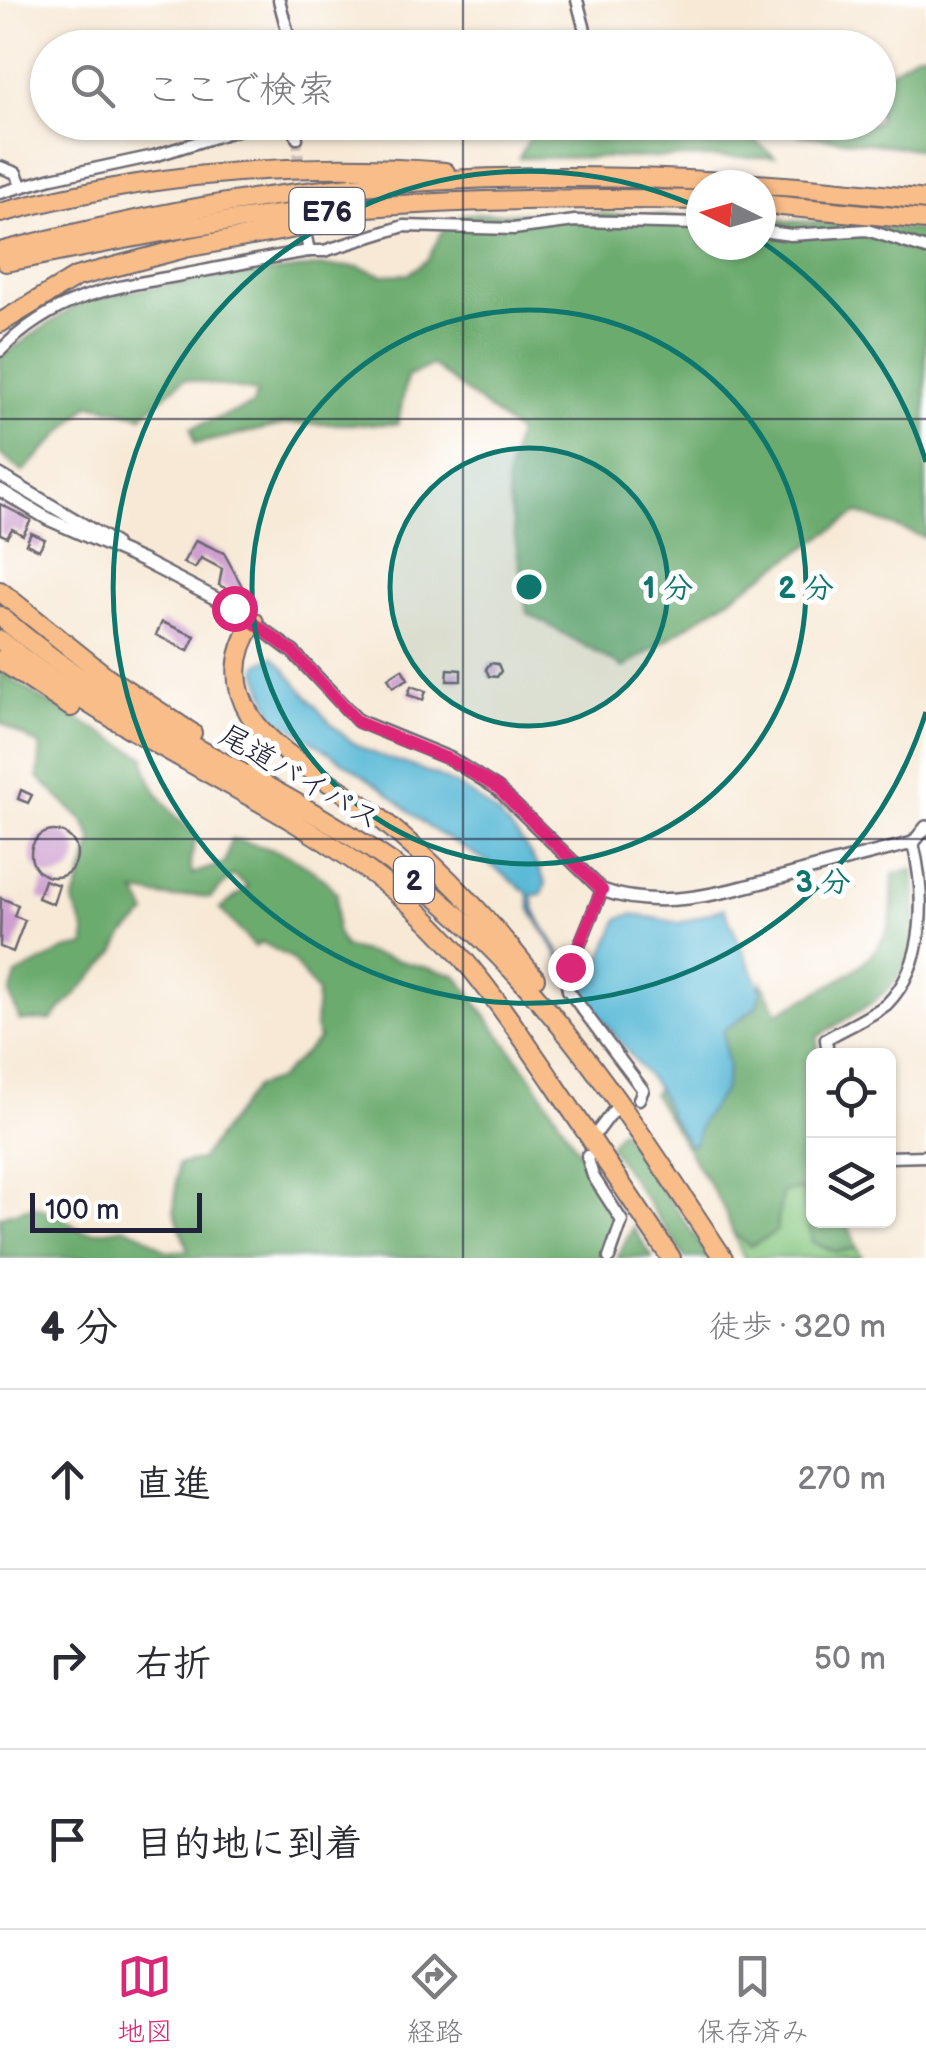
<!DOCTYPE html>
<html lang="ja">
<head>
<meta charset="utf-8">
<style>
	:root { --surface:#fff; --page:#f2f2f3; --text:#2b2b33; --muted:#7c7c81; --line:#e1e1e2; --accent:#db2777 }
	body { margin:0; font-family:"Balsamiq Sans","Klee One",sans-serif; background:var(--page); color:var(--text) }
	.controls { position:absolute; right:30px; bottom:30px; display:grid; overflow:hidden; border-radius:15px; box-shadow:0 2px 8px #0004 }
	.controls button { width:90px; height:90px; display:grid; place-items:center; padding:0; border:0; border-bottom:2px solid var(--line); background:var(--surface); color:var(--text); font:50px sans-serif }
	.compass { position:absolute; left:686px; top:170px; width:90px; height:90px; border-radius:50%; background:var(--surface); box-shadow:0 2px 8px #0004; rotate:275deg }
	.scale { position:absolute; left:30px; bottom:25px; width:172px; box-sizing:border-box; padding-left:10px; border:5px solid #22223b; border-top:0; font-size:28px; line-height:35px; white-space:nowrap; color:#22223b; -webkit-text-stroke:8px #fff; paint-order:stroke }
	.stop { position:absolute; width:30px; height:30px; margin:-22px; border:8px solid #db2777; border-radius:50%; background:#fff }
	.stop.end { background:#db2777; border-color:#fff; box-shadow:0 2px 10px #0008 }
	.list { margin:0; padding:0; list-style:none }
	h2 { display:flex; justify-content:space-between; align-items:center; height:130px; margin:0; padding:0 40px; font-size:42px }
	h2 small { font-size:32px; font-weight:400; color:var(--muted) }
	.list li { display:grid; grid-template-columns:65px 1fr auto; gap:30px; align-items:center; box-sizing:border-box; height:180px; padding:0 40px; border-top:2px solid var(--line) }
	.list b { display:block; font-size:38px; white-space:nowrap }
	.list em { font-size:32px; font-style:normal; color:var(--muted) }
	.icon { flex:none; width:55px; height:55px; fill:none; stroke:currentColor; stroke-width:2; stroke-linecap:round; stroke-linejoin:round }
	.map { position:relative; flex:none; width:926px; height:1258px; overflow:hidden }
	.search { position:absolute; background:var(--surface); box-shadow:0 2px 8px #0004; left:30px; right:30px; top:30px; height:110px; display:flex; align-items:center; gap:25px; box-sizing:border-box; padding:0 35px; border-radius:55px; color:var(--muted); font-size:38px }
	.sheet { height:670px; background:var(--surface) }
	nav { display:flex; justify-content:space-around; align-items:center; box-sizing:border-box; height:140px; border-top:2px solid var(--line); background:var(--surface); font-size:28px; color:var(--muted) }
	nav a { display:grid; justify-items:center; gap:5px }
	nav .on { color:var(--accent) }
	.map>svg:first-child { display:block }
</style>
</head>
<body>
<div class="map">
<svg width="926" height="1258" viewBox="0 0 926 1258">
	<rect width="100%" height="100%" fill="#fff"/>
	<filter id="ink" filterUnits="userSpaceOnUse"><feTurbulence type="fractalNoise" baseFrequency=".01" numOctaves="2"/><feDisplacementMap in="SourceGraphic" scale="20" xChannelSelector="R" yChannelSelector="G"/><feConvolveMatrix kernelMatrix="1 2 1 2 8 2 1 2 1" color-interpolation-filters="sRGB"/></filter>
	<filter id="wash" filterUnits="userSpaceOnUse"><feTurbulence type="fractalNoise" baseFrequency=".0048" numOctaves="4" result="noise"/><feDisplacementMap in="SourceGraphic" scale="40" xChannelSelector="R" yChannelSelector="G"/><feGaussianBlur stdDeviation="2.25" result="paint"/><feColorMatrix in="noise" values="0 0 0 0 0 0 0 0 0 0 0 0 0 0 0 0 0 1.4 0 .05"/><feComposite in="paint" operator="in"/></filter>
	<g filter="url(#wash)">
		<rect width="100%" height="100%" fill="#f7e9d6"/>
		<polygon fill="#85c67f" stroke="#54745d" stroke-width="2.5" points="803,1189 813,1242 836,1252 857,1248 862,1258 744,1258 733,1233 750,1246 778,1209 783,1192"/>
		<g fill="#6cab6e" stroke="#476654" stroke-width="2.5">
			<polygon points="619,36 646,47 588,47 596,42"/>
			<polygon points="926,52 926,150 800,135 817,123 878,122 879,79 915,54"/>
			<polygon points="538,122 734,123 775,157 519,158"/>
			<polygon points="573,213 701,217 701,245 761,245 761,220 842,223 926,231 926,538 858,513 624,668 527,613 506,482 517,432 432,365 407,377 398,424 287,424 195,444 191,428 253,405 256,392 184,379 142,416 90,404 23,472 0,454 0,357 84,300 186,281 322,266 359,267 383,275 409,274 428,259 441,233 463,214"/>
			<path d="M0 670 37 696 145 757C145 786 175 818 197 836L190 861 192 874 225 863 231 839C278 849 304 856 337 893L336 930 344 947 456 975 535 1082 582 1156 619 1224 606 1258H0V1216L34 1206 60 1216 80 1230 93 1232 124 1227 145 1236 168 1252 188 1250 174 1210 178 1164 200 1160 255 1087 278 1079 319 1039 315 1027 317 992 291 958 261 942 255 947 220 909 248 887 233 875 210 898 194 895 173 898 136 892 147 914 125 934 114 954 51 1020 20 1021 10 995 16 975 65 950 85 946V930L73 903 93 841 84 822 38 777 41 747 0 722Z"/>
			<path d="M913 869C925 976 902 985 817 1037L819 1055 814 1056V1220L847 1221 857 1248 836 1252 812 1242 802 1189 782 1192 776 1232 750 1246 733 1233 722 1205 653 1094 659 1088 728 1069 723 1031 757 1007 762 982 778 1013C816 991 870 972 888 929 894 913 892 891 893 874Z"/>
			<polygon points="621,1129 710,1258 685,1258 609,1145"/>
			<polygon points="633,1227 653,1258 617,1258"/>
		</g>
		<g fill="#57b8d6" stroke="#3c6d88" stroke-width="2.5">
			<path d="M273 656C299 683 322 720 352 742 370 755 396 760 417 768 475 788 520 826 546 883L542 894 533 895C530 919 560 943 565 966L531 910 528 893 486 861 428 827 383 789 284 722 279 723 274 718 257 671 258 665Z"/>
			<polygon points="724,908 761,990 756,1007 723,1031 728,1069 724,1090 701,1122 695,1142 690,1146 670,1116 658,1089 579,991 572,973 573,970 581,978 592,980 619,918 633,914 680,923"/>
		</g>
		<g id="blocks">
			<g fill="#ce9fd0">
				<polygon points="0,504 31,520 23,535 12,529 7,537 0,534"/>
				<polygon points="31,533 45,539 39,550 26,544"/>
				<polygon points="196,540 224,553 243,588 239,595 219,585 222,569 201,558 195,568 183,563"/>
				<polygon points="162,622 195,636 188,651 156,635"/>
				<polygon points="490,663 498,664 501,671 497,677 489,676 486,669"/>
				<polygon points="402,669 408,679 393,687 388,678"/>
				<polygon points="448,669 461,670 461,681 447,681"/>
				<polygon points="411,686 426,691 423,700 408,695"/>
				<polygon points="21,790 32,795 28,803 18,799"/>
				<circle cx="54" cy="854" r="23"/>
				<polygon points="44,880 59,885 53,904 38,898"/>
				<polygon points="1,898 18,905 14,916 25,920 13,952 0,947"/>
			</g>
		</g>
	</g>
	<g filter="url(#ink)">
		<use href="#blocks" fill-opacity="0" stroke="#6d6871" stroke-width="2.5"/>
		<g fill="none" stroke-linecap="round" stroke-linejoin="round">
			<polyline stroke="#ccc1b7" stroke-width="10" stroke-dasharray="10 5" stroke-linecap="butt" points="297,138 304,216"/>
			<defs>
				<g id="minor">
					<polyline points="279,0 287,30 287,48"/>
					<polyline points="577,0 586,34 582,48"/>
					<polyline points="292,122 297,138"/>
					<polyline points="0,167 16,173 21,185"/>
					<polyline points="0,193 52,178 154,156 262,122"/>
					<polyline points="761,231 791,235 867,230 926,249"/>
					<polyline points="309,251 324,251 404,226 513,229 575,221 701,224"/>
					<path d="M0 351C61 289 123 287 203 271 239 264 274 256 309 251L306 237"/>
					<polyline points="602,890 566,978 568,990 643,1090 639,1099"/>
					<path d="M828 1056 826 1039C845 1028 869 1018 887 1004 926 964 926 897 913 843"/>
					<polyline points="598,1131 613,1111"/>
					<polyline points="587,1156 593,1176 622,1221 609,1258"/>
					<polyline points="888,1157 926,1156"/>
				</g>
				<g id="tertiary">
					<polyline points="0,475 114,543"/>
					<path d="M0 490 48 519 143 561 234 608 293 652 358 721 451 759 498 789 602 890C665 913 732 890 793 874 833 863 873 853 913 843L926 827"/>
				</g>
				<g id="motorway">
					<polyline points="761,204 926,220"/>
					<path d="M0 213C146 174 295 160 445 172"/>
					<path d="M0 252C86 230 172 210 260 198 480 166 706 174 926 200"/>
					<path d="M6 262C91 246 175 227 261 217 407 200 554 197 701 200"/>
					<polyline points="0,323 76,277 185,248 340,220"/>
					<polyline points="0,591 107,677 192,733"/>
					<path d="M0 616C47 656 96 691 149 721 237 772 330 816 411 877 544 979 632 1120 723 1258"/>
					<path d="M254 622C234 652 231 684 250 715 272 753 345 789 381 819 438 866 490 920 535 978"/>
					<path d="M0 640C120 740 270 792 392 889 461 944 507 1015 556 1087 594 1144 633 1201 671 1258"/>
					<polyline points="0,660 71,707"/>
				</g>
			</defs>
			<use href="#minor" stroke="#6d6871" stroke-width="15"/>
			<use href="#tertiary" stroke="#6d6871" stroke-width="16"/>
			<use href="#motorway" stroke="#6d6871" stroke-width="22"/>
			<use href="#minor" stroke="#fff" stroke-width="10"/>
			<use href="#tertiary" stroke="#fff" stroke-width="11"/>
			<use href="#motorway" stroke="#f8bd89" stroke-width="18"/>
		</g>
	</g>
	<g fill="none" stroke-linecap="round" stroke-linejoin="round" filter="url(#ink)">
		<polyline stroke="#db2777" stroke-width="12" points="234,608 293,652 358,722 451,760 498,788 602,890 570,967"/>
	</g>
	<path fill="none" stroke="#22223b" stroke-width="2.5" stroke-opacity="0.55" d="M463 0V48M463 122V1258M0 419H926M0 839H926"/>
	<circle cx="529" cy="587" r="139" fill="#0f766e" fill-opacity=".12"/>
	<g fill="none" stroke="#0f766e" stroke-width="5">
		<circle cx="529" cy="587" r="139"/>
		<circle cx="529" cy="587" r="277"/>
		<path d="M926 712A416 416 0 1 1 698 207M762 242A416 416 0 0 1 926 462"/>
	</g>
	<g text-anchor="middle" stroke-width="10" stroke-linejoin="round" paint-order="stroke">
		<g fill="#fff" stroke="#646476" stroke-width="2.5">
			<rect x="289.5" y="188" width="75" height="46" rx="8"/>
			<rect x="394" y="857" width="40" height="46" rx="8"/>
		</g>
		<g font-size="28" font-weight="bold" fill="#22223b">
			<text x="327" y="221">E76</text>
			<text x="414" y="890">2</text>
		</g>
		<g font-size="30" fill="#22223b" stroke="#fff">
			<text transform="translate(300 777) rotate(30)" y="10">尾道バイパス</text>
		</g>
	</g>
	<circle cx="529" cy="587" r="15" fill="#0f766e" stroke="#fff" stroke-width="5"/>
	<g font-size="30" text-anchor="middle" font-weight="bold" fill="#0f766e" stroke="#fff" stroke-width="10" stroke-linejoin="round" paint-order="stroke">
		<text x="668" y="598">1 分</text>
		<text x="806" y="598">2 分</text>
		<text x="823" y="892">3 分</text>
	</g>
</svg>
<div class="controls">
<button><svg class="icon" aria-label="locate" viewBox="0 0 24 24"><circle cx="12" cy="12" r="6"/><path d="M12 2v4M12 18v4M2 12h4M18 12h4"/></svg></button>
<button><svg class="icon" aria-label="layers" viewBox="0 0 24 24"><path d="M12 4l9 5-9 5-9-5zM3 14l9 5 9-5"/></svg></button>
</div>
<svg class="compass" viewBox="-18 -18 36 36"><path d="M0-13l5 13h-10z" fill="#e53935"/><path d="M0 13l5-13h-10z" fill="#7c7c81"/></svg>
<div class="scale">100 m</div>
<div class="stop" style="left:234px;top:608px"></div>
<div class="stop end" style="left:570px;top:967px"></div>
<div class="search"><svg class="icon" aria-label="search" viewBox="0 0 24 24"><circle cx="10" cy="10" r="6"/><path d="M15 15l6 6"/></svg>ここで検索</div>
</div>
<section class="sheet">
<h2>4 分<small>徒歩 · 320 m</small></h2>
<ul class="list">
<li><svg class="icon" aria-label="ahead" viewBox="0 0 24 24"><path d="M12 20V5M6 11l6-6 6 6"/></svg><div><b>直進</b></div><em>270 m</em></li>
<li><svg class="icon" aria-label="right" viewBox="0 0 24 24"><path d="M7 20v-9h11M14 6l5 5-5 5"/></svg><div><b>右折</b></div><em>50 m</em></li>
<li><svg class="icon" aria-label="arrive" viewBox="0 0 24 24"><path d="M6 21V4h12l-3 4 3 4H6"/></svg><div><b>目的地に到着</b></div></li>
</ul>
</section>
<nav>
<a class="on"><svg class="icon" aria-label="map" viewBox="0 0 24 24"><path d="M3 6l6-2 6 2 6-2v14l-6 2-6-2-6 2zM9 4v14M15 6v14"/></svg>地図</a>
<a><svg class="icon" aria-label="directions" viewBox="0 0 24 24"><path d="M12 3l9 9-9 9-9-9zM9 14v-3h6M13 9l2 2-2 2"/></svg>経路</a>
<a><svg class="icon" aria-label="saved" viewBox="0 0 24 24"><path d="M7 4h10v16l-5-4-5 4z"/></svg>保存済み</a>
</nav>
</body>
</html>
